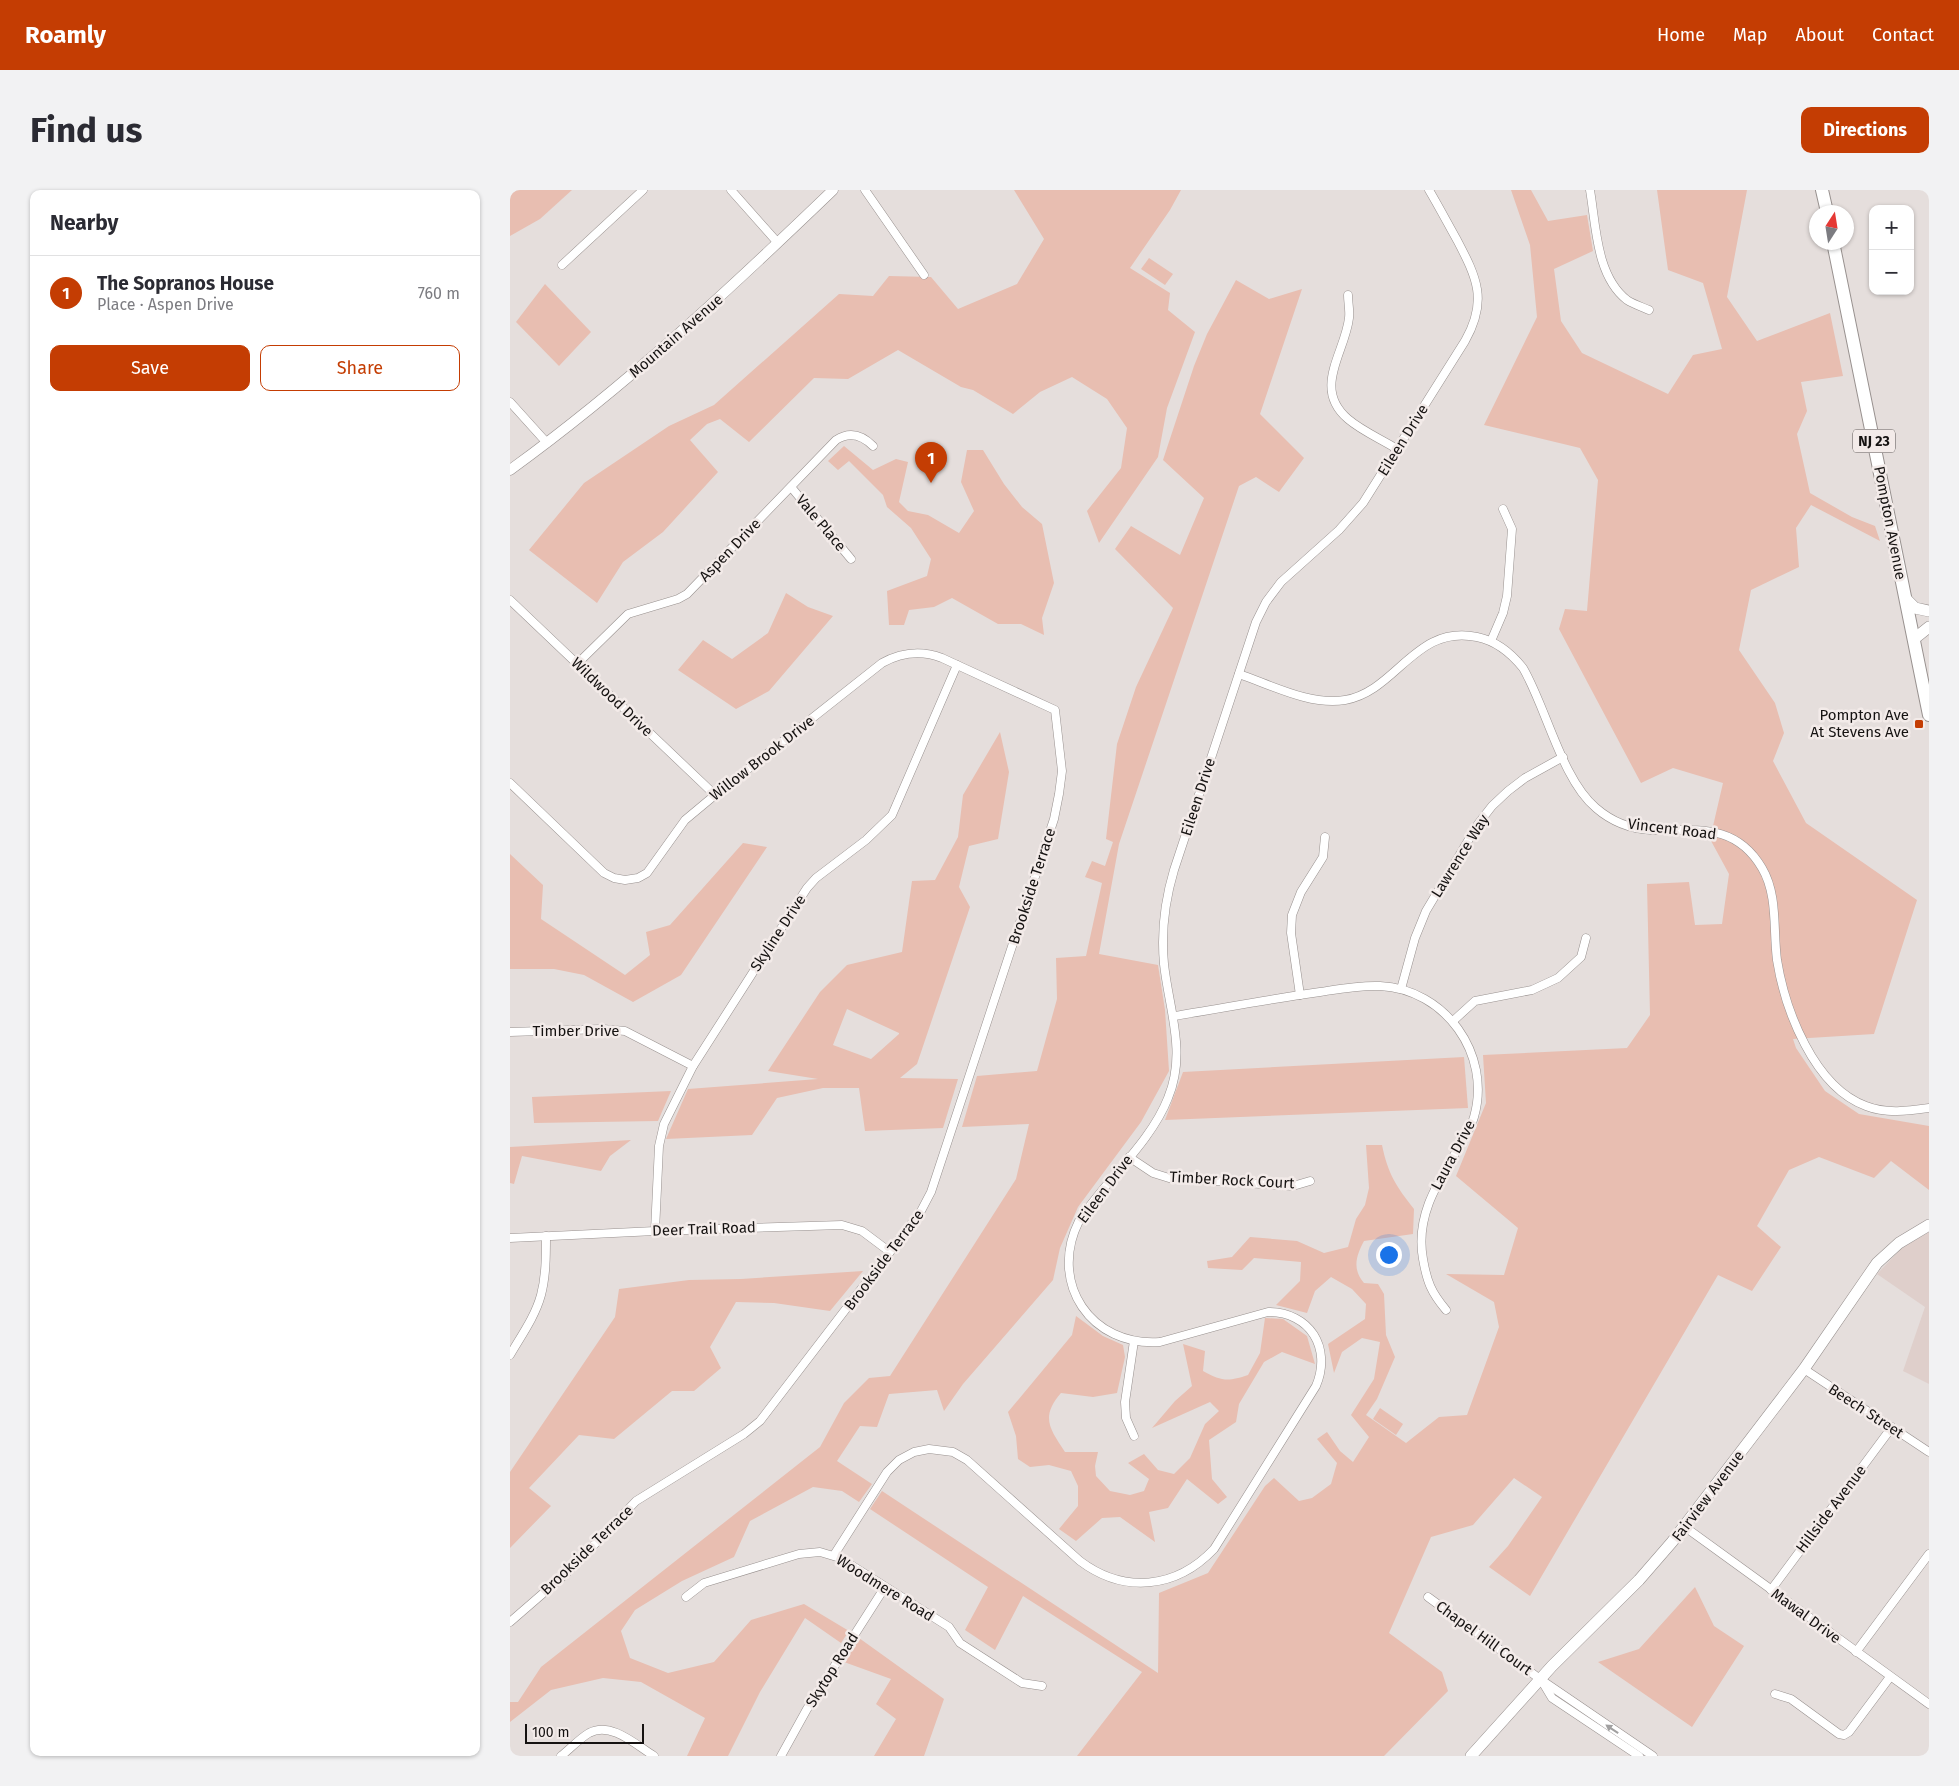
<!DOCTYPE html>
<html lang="en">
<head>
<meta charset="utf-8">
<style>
	:root { --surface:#fff; --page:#f2f2f3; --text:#2b2b33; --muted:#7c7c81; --line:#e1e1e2; --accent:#c43d03 }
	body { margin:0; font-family:"Fira Sans",sans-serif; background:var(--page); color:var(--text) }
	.controls { position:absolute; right:15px; top:15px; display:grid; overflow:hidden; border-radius:10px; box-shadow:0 1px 4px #0004 }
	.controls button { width:45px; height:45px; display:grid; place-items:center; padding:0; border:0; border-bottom:1px solid var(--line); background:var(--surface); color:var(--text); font:25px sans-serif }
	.compass { position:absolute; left:1299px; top:15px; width:45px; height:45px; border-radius:50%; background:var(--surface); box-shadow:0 1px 4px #0004; rotate:12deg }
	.scale { position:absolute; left:15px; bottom:12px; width:119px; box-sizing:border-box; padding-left:5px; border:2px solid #151211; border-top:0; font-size:14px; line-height:18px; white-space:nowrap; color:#151211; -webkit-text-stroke:4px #f3ebe9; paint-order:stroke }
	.you { position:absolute; left:878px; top:1064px; width:18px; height:18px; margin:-12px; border:4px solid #fff; border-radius:50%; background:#1a73e8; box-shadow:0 0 0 8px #1a73e833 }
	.badge { display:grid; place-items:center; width:32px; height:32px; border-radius:50%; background:var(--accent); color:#fff; font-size:16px; font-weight:700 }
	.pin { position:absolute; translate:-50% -41px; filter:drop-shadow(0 1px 2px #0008) }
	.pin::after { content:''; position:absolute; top:26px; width:18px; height:15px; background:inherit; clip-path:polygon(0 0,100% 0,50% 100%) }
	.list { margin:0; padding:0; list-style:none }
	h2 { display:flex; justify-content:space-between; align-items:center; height:65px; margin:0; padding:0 20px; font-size:21px }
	h2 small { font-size:16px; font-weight:400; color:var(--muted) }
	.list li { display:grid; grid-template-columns:32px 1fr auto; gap:15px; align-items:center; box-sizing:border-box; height:75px; padding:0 20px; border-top:1px solid var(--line) }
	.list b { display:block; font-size:19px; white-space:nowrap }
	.list p { margin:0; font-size:16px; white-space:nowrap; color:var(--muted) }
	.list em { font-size:16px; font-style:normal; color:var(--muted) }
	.actions { display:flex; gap:10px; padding:15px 20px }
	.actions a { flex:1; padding:11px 0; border:1px solid var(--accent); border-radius:10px; text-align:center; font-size:18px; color:var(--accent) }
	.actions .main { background:var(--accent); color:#fff }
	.map { position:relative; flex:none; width:1419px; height:1566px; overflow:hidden; border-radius:10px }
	header { display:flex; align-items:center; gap:30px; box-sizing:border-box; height:70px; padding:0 25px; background:var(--accent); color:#fff }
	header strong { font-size:24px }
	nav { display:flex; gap:28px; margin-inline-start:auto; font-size:18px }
	.intro { display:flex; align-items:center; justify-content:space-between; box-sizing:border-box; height:120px; padding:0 30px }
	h1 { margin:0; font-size:35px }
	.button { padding:12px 22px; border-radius:10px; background:var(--accent); color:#fff; font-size:18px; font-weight:700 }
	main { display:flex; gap:30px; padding:0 30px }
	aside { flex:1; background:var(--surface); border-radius:10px; box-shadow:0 1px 4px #0004 }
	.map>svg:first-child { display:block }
</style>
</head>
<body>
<header>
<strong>Roamly</strong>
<nav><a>Home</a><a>Map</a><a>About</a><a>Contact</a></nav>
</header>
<div class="intro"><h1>Find us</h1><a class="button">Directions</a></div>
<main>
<aside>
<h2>Nearby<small></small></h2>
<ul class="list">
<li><span class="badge">1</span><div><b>The Sopranos House</b><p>Place · Aspen Drive</p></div><em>760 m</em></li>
</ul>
<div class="actions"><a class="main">Save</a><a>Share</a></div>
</aside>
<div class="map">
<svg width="1419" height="1566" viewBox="0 0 1419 1566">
	<rect width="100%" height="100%" fill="#e5dedc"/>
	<polygon fill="#dfcfcb" points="1419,1042 1419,1194 1393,1181 1415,1117 1367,1084 1392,1058"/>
	<g fill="#e8beb1" fill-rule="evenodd">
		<polygon points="0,0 62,0 30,29 0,46"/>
		<polygon points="504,0 671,0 660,20 620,78 660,103 658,120 685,142 657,218 648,267 589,353 577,321 611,278 617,238 597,209 562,187 530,202 503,224 463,200 451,197 388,160 338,189 304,188 239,252 210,229 197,234 180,250 208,282 153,342 113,372 87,413 19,360 74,293 159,236 204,215 329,104 363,106 379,86 421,87 448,119 507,94 534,49"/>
		<path d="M1001 0H1021L1038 31 1077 25 1083 61 1044 79 1051 131 1072 163 1158 204 1183 165 1212 159 1193 93 1158 80 1147 0H1237L1217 107 1247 151 1320 123 1333 186 1291 192 1297 221 1287 244 1300 303 1342 327 1365 336 1370 351 1301 315 1286 338 1289 377 1241 400 1229 460 1265 513 1274 543 1263 571 1296 633 1407 710 1364 844 1283 849 1286 858 1315 901 1349 924 1419 936V1000L1381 971 1364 988 1309 967 1279 980 1247 1036 1271 1057 1242 1101 1208 1085 1020 1406 979 1377 998 1356 1032 1307 1004 1288 963 1335 921 1347 879 1443 932 1482 938 1501 874 1566H567L632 1482 513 1406 485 1460 455 1440 478 1397 360 1319 372 1301 648 1483 649 1403 698 1383 755 1296 764 1288 789 1311 802 1308 821 1294 827 1273 807 1249 817 1242 830 1261 843 1272 859 1247 841 1225 864 1189 870 1152 852 1148 832 1162 824 1183 818 1154 855 1129 856 1114 842 1099 821 1087 805 1101 797 1123 766 1115 790 1091 791 1072 744 1068 732 1080 698 1078 697 1071 722 1067 740 1047 787 1051 814 1063 838 1057 846 1029 855 1015 859 998 856 955H872C878 984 886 996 904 1019L903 1044 854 1051C846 1066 842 1079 854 1093L868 1094 874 1104 876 1145 885 1167 867 1209 856 1225 896 1253 929 1227 957 1225 989 1137 984 1112 936 1084 994 1085 1008 1038 946 986 976 913 973 865 1117 858 1140 825 1137 694 1179 692 1185 735 1212 734 1219 684 1200 649 1213 593 1163 578 1131 593 1049 439 1055 419 1077 421 1088 290 1070 258 974 235 1027 127 1020 55Z"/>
		<polygon points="639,68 663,84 655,95 631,79"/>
		<polygon points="726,90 759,109 792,99 750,224 794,268 769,302 746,287 729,296 609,654 589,764 648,775 655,820 659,881 631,932 568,1017 550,1058 543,1090 453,1194 434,1221 427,1200 379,1204 367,1237 350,1236 327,1271 362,1294 349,1312 332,1301 303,1297 240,1331 224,1367 172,1391 125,1420 111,1441 120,1468 158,1483 204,1472 241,1430 294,1414 339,1441 331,1453 295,1428 250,1502 218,1566 177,1566 195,1528 131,1492 93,1488 41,1500 0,1532 0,1512 8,1512 31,1477 310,1257 334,1213 359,1188 380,1186 506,989 519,934 452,937 467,886 527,881 547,809 546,768 576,766 592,693 575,687 582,671 595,676 603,652 596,649 607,554 626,497 663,418 605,359 621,336 670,365 694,308 653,270 684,176 697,144"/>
		<polygon points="35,94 81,142 49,176 6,132"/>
		<polygon points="334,256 363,280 386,269 398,272 389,312 398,321 418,325 449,343 464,321 451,292 457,260 473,260 494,294 512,317 532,334 544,393 532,428 534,445 511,434 488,434 442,408 424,417 399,420 394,435 379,435 377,401 417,386 421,369 401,338 377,317 373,305 339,271 328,280 318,271"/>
		<polygon points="276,403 298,417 323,426 259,501 226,519 168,480 193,450 222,469 258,443"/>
		<path d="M490 542 499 582 488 649 459 656 449 697 460 717 407 874 390 888 448 889 433 938 355 941 349 898H313L267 908 242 945 156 949 178 899 308 889 258 881 310 802 337 775 392 762 402 691 425 690 448 647 453 605ZM337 819 389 843V844L361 869 323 855Z"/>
		<polygon points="233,653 257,657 171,785 123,812 74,785 44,779 0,779 0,664 33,695 31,729 115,785 140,765 136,742 160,735"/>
		<polygon points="954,867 958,918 655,930 673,882"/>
		<polygon points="161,901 148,931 24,933 22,907"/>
		<polygon points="121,950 100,966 91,981 12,966 4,994 0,993 0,957"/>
		<polygon points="353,1081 320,1121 264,1113 226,1112 200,1157 211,1178 184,1201 162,1201 104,1249 69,1245 19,1298 41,1316 0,1358 0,1282 105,1127 109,1099 179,1090 231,1089"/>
		<path d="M566 1126 593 1146 613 1155 615 1167 607 1203 583 1207 551 1203C530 1227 540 1239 555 1262H588L585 1276 586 1286 600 1301 620 1305 634 1301 639 1289 618 1273 634 1264 648 1280 664 1284 680 1268 695 1234 709 1221 700 1212 642 1238 665 1211 682 1196 673 1154 695 1161 693 1181C711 1191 718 1192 738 1185L750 1163 755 1128 773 1129 797 1146 805 1174 772 1162 754 1172 729 1214 726 1232 699 1250 702 1289 717 1307 708 1314 677 1289 658 1318 639 1322 645 1352 610 1327 592 1328 566 1351 549 1339 568 1316V1296L561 1281 539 1275 520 1277 508 1269 506 1246 498 1222 562 1145Z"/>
		<polygon points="870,1218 893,1234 886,1245 863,1229"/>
		<polygon points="1185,1397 1204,1436 1234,1456 1182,1537 1088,1472 1129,1459"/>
		<polygon points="349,1448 434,1509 414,1566 364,1566 386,1529 366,1514 381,1489 334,1472"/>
	</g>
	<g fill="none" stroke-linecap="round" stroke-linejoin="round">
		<defs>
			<g id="minor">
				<polyline points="221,0 268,53"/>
				<polyline points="355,0 414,85"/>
				<path d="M1080 0C1086 35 1086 86 1117 110 1123 114 1132 117 1139 120"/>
				<polyline points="52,75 133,0"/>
				<path d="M838 105C838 113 840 121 839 128 835 163 802 198 838 229 852 241 871 249 887 259"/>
				<polyline points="0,212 37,253"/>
				<polyline points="281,297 341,369"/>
				<polyline points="0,410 205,605"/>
				<polyline points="981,451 993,423 997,406 1002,339 993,319"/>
				<path d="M67 474 118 424 168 409 177 404 326 250C340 241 352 245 363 256"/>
				<path d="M729 484C761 495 801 516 835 510 887 501 905 434 967 447 987 451 1001 463 1013 478 1036 517 1052 590 1086 618 1101 631 1121 639 1141 640 1185 641 1225 632 1252 678 1268 705 1263 739 1267 770 1275 820 1304 897 1356 916 1376 924 1398 921 1419 918"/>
				<path d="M0 593 94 683 104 688 115 690 128 688 137 683 175 630 205 605 372 473C392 462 411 460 432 468L545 520 552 581 549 604 544 629 421 1002 411 1021 250 1231 234 1244 126 1311 60 1380 0 1432"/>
				<polyline points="891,799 905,748 916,721 968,634 982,616 998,601 1015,588 1053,567"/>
				<polyline points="790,805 781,743 782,725 791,702 813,667 815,647"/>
				<path d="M664 826C713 818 761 809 810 802 829 799 850 795 870 796 935 799 982 864 964 927 961 938 955 947 949 957 928 992 905 1026 913 1069 917 1092 921 1102 936 1120"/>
				<polyline points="943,831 965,811 1022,800 1048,788 1071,767 1076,748"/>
				<polyline points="0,842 93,839 115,841 183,876"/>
				<polyline points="619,967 643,983 659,988 783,996 800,991"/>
				<polyline points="145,1041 149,956 154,934 183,876 297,698 306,688 356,650 382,625 447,475"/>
				<polyline points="0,1048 145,1041 332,1035 352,1041 380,1062"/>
				<polyline points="624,1151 615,1212 616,1228 624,1246"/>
				<path d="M0 1165C11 1146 25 1127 31 1105 36 1086 36 1066 36 1046"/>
				<polyline points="1294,1179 1419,1262"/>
				<polyline points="1175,1337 1419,1514"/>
				<path d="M324 1365 377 1282 389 1270 404 1262 419 1259 443 1262 457 1270 570 1371C614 1404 666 1399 704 1359L806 1196C822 1158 800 1122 758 1122L650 1152C581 1157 538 1093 569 1031 595 991 641 952 658 908 677 862 659 820 654 774 651 742 655 710 664 680L746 432 756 412 771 392 829 340 853 313 955 151C978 111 967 88 947 50 938 34 929 17 919 0"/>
				<polyline points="1261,1400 1382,1237"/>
				<polyline points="176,1407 194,1393 289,1364 310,1362 330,1368 439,1437 450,1453 512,1493 532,1496"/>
				<polyline points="918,1407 1030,1489 1143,1566"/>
				<polyline points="1346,1462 1419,1364"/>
				<polyline points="1033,1493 1042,1508 1129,1566"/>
				<polyline points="1265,1504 1281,1509 1329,1544 1334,1545 1339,1542 1380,1487"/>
				<path d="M51 1566C60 1559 69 1549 79 1543 101 1531 126 1555 144 1566"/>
				<polyline points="271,1566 297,1519 375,1397"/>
			</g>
			<path id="tertiary" d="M0 280C116 196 220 99 323 0"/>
			<g id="secondary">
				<polyline points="1396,409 1405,418 1419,421"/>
				<polyline points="1404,449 1419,437"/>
				<polyline points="961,1566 1042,1476 1129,1390 1162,1352 1294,1179 1367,1073 1389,1053 1419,1035"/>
			</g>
			<g id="primary">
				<polyline points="1312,0 1317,22"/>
				<polyline points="1323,52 1419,525"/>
			</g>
		</defs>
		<use href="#minor" stroke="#98918f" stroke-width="9"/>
		<use href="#tertiary" stroke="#98918f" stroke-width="11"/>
		<use href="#secondary" stroke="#98918f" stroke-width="12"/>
		<use href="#primary" stroke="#98918f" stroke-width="14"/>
		<use href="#minor" stroke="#fff" stroke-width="8"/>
		<use href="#tertiary" stroke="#fff" stroke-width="10"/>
		<use href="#secondary" stroke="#fff" stroke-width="11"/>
		<use href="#primary" stroke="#fff" stroke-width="12"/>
	</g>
	<defs><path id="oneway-solid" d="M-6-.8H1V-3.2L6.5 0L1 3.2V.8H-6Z" transform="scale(1.25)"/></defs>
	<use fill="#a1a0a0" href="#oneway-solid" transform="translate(1102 1539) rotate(-146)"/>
	<rect fill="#c43d03" stroke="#f3ebe9" stroke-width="2" x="1404" y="529" width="10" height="10" rx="2.5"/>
	<g text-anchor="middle" stroke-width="5" stroke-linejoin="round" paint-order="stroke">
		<rect fill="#f3ebe9" stroke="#585352" stroke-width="1" x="1343" y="239.5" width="42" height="23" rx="4"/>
		<g font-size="14" font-weight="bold" fill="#151211">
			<text x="1364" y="256">NJ 23</text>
		</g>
		<g font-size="15" fill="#151211" stroke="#f3ebe9">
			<text transform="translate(166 146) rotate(-41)" y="5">Mountain Avenue</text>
			<text transform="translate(893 250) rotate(-58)" y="5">Eileen Drive</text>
			<text transform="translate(311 333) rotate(50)" y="5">Vale Place</text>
			<text transform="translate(1380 333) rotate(79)" y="5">Pompton Avenue</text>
			<text transform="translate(220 360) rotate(-46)" y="5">Aspen Drive</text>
			<text transform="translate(102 507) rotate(44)" y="5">Wildwood Drive</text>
			<text transform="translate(252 568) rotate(-38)" y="5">Willow Brook Drive</text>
			<text transform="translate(688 607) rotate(-72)" y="5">Eileen Drive</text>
			<text transform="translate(1162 639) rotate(7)" y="5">Vincent Road</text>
			<text transform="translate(950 666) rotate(-58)" y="5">Lawrence Way</text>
			<text transform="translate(522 696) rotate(-72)" y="5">Brookside Terrace</text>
			<text transform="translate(268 743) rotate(-57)" y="5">Skyline Drive</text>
			<text x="66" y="846">Timber Drive</text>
			<text transform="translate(943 965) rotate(-62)" y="5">Laura Drive</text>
			<text transform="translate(722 990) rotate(3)" y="5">Timber Rock Court</text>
			<text transform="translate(595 999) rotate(-53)" y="5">Eileen Drive</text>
			<text transform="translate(194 1039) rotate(-2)" y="5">Deer Trail Road</text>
			<text transform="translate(374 1070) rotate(-53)" y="5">Brookside Terrace</text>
			<text transform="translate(1356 1221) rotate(33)" y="5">Beech Street</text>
			<text transform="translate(1198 1306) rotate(-53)" y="5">Fairview Avenue</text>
			<text transform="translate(1321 1319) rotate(-53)" y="5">Hillside Avenue</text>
			<text transform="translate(77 1360) rotate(-44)" y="5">Brookside Terrace</text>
			<text transform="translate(375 1398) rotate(32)" y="5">Woodmere Road</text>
			<text transform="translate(1296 1426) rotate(36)" y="5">Mawal Drive</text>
			<text transform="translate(974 1448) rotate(36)" y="5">Chapel Hill Court</text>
			<text transform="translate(322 1480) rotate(-58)" y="5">Skytop Road</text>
		</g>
		<g font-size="15" fill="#151211" stroke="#f3ebe9" text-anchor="end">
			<text x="1399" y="530">Pompton Ave<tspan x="1399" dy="17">At Stevens Ave</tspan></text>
		</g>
	</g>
</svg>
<div class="controls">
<button>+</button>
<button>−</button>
</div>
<svg class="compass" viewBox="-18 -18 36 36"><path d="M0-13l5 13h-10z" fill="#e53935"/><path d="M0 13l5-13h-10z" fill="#7c7c81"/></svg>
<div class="scale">100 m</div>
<div class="you"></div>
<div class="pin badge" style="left:421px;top:293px">1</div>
</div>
</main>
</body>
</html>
